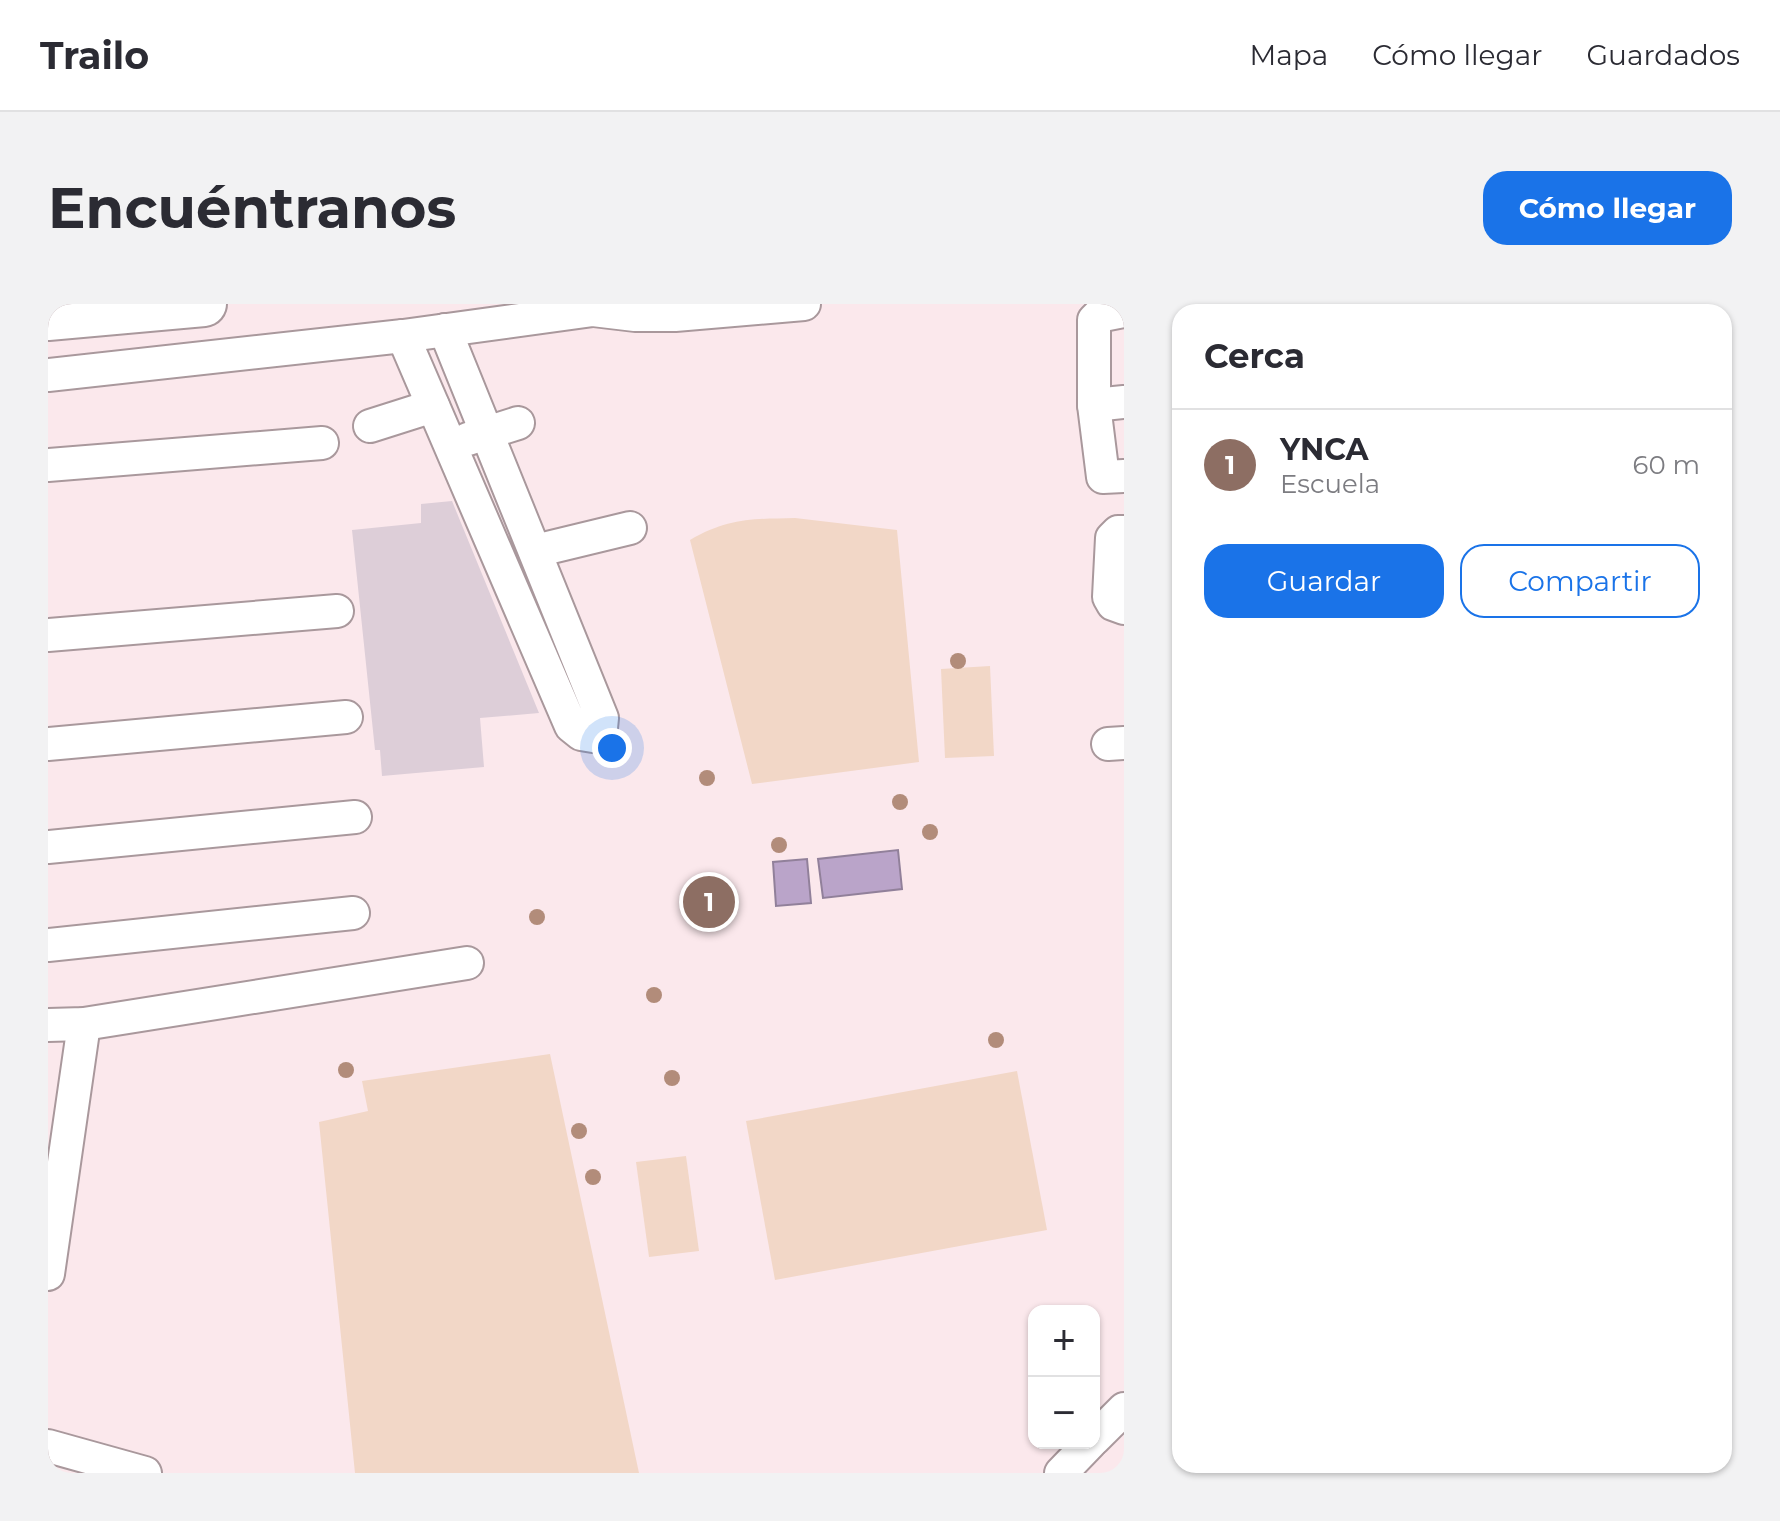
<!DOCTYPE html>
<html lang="es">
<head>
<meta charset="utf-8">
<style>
	:root { --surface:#fff; --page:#f2f2f3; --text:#2b2b33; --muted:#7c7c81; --line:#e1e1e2; --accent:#1a73e8 }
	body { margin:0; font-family:Montserrat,sans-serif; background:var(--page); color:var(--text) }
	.controls { position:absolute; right:24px; bottom:24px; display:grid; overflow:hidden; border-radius:16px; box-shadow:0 2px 6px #0004 }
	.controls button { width:72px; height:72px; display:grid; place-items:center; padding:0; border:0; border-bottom:2px solid var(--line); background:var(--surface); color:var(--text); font:40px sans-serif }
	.you { position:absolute; left:564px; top:444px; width:28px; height:28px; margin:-20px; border:6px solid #fff; border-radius:50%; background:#1a73e8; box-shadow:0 0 0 12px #1a73e833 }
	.badge { display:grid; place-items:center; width:52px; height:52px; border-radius:50%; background:var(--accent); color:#fff; font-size:26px; font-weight:700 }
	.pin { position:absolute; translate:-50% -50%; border:4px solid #fff; box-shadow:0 2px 8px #0006 }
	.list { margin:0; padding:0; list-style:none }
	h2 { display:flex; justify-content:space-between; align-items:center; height:104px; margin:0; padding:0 32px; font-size:34px }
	h2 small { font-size:26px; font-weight:400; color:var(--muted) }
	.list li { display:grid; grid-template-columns:52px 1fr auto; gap:24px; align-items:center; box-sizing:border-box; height:112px; padding:0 32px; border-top:2px solid var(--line) }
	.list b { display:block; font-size:30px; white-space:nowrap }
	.list p { margin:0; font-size:26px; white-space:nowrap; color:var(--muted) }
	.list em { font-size:26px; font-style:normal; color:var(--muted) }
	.actions { display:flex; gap:16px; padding:24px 32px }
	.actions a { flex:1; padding:18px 0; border:2px solid var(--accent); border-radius:24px; text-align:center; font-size:28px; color:var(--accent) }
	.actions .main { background:var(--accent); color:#fff }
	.map { position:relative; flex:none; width:1076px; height:1169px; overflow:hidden; border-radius:24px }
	header { display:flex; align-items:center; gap:48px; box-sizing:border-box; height:112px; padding:0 40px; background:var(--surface); border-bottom:2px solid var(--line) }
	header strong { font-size:38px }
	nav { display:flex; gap:44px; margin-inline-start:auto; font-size:28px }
	.intro { display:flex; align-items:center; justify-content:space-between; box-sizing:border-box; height:192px; padding:0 48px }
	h1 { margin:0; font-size:56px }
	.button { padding:20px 36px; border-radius:24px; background:var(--accent); color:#fff; font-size:28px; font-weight:700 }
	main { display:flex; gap:48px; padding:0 48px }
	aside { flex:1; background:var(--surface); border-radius:24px; box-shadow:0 2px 6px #0004 }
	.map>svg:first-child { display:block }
</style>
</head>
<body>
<header>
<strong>Trailo</strong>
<nav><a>Mapa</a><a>Cómo llegar</a><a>Guardados</a></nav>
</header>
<div class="intro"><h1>Encuéntranos</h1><a class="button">Cómo llegar</a></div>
<main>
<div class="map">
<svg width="1076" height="1169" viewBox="0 0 1076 1169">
	<rect width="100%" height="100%" fill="#fbe8ec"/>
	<g fill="#f2d7c7">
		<path d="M747 214 849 226 871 458 704 480 642 236C680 214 705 215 747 214Z"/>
		<polygon points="942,362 946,452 897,454 893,365"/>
		<polygon points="502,750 591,1169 307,1169 271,818 320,807 314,777"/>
		<polygon points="969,767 999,926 727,976 698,817"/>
		<polygon points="638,852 651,947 601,953 588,858"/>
	</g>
	<g fill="#baa4c9" stroke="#91809a" stroke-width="2">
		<polygon points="850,546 854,585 775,594 770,555"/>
		<polygon points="759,555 763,599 728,602 725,558"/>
	</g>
	<polygon fill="#ddced8" points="404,197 491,409 432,414 436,463 334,472 332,446 327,446 304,226 373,219 373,200"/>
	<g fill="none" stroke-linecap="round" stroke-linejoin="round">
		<defs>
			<g id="minor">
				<polyline points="545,6 587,11 627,11 756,0"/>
				<polyline points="1076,7 1050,12 1046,16 1046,101 1076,98"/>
				<polyline points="355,32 523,422 533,430 545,432 553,424 554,414 397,26"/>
				<polyline points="0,71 355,32 545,6 565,0"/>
				<polyline points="1046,101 1055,173 1076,172"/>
				<polyline points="322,122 385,102"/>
				<polyline points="420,135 470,119"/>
				<polyline points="0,161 274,139"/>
				<polyline points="1076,228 1070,228 1064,234 1061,293 1065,300 1076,304"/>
				<polyline points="487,247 582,224"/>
				<polyline points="0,331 289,307"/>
				<polyline points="0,440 298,413"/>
				<polyline points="1060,440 1076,439"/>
				<polyline points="0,543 307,513"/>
				<polyline points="0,641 305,609"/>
				<polyline points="0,721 36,720 419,659"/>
				<polyline points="0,970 36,720"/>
				<polyline points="1046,1135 1076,1105"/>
				<polyline points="0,1142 97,1169"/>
				<polyline points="1013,1169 1042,1139"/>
			</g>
			<polyline id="highway" points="0,14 156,0"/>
		</defs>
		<use href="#minor" stroke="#a9989c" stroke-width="36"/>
		<use href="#highway" stroke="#a9989c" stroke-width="48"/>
		<use href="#minor" stroke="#fff" stroke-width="32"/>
		<use href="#highway" stroke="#fff" stroke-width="44"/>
	</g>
	<g fill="#b28c7a">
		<circle cx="910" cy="357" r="8"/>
		<circle cx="659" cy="474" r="8"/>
		<circle cx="852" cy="498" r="8"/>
		<circle cx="882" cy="528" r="8"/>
		<circle cx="731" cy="541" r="8"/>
		<circle cx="489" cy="613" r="8"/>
		<circle cx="606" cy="691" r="8"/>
		<circle cx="948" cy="736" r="8"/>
		<circle cx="298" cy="766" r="8"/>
		<circle cx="624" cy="774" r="8"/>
		<circle cx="531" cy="827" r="8"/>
		<circle cx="545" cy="873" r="8"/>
	</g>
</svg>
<div class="controls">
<button>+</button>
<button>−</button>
</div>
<div class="you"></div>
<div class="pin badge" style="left:661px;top:598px;background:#8d6e63">1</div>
</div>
<aside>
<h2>Cerca<small></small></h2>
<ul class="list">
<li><span class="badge" style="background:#8d6e63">1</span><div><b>YNCA</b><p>Escuela</p></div><em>60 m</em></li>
</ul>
<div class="actions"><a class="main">Guardar</a><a>Compartir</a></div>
</aside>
</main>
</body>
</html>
